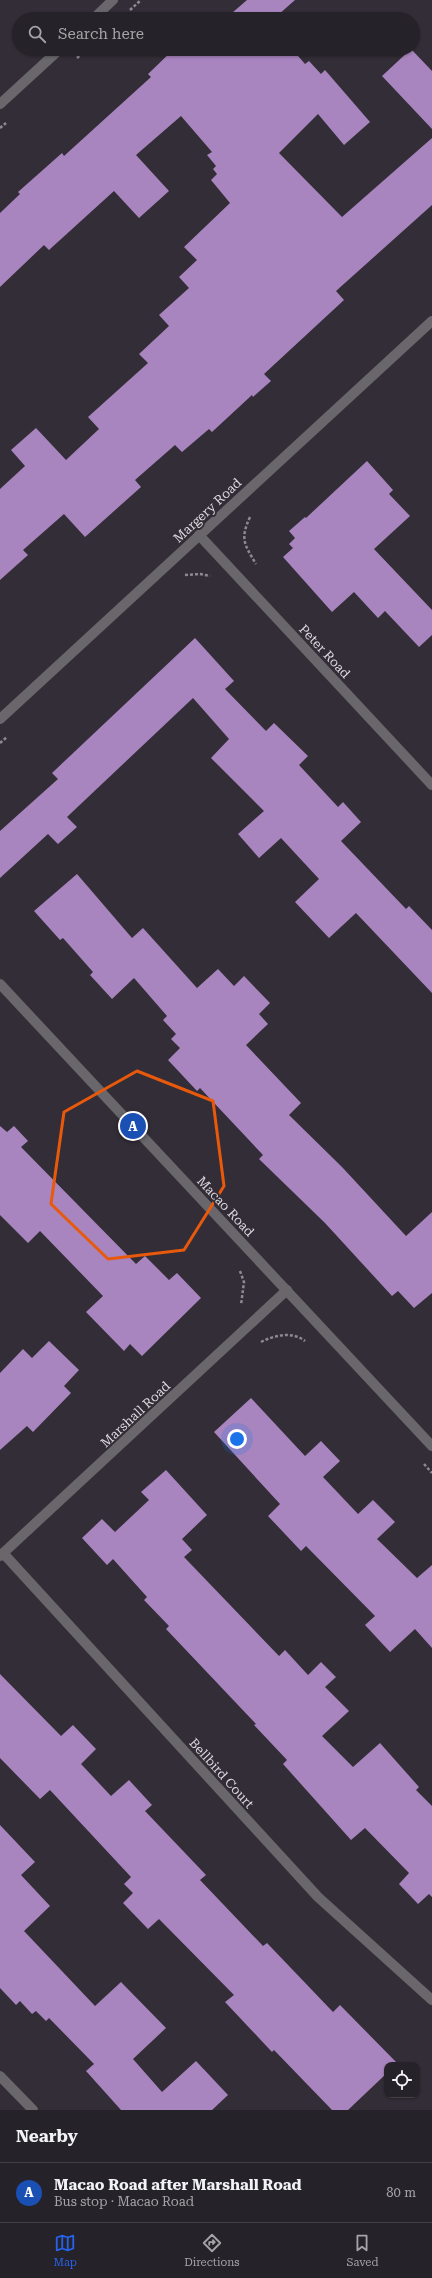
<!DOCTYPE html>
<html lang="en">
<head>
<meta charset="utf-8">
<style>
	:root { --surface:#262229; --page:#322f35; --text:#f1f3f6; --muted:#a4a4a8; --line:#423f46; --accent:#2563eb }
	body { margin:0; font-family:"Roboto Serif",serif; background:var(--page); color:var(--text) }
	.controls { position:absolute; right:12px; bottom:12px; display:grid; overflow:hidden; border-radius:8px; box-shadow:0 1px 3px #0004 }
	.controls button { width:36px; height:36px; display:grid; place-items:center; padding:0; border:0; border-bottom:1px solid var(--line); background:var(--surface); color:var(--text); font:20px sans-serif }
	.you { position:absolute; left:237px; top:1439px; width:14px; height:14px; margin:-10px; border:3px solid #fff; border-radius:50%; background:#1a73e8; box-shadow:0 0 0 6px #1a73e833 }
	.badge { display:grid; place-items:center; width:26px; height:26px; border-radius:50%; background:var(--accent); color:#fff; font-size:13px; font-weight:700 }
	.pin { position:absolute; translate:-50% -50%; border:2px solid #fff; box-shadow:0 1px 4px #0006 }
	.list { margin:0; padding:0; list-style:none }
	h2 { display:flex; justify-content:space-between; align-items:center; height:52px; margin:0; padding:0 16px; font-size:17px }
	h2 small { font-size:13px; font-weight:400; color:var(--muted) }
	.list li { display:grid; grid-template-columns:26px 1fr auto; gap:12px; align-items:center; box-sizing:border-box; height:60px; padding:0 16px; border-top:1px solid var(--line) }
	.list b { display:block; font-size:15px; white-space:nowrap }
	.list p { margin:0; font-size:13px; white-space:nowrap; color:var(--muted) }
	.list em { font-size:13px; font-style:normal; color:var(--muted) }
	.icon { flex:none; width:22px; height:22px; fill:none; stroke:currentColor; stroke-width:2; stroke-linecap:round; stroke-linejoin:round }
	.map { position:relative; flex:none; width:432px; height:2110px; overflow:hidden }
	.search { position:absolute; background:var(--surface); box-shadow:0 1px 3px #0004; left:12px; right:12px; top:12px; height:44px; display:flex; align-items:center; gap:10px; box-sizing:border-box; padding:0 14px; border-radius:22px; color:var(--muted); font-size:15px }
	.sheet { height:112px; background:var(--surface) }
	nav { display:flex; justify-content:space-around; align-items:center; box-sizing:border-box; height:56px; border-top:1px solid var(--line); background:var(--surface); font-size:11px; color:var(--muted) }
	nav a { display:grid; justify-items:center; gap:2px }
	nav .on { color:var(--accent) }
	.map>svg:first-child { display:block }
</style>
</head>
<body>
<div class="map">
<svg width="432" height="2110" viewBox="0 0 432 2110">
	<rect width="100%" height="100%" fill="#332d37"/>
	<g fill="#a885be">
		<polygon points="247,0 295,0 278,15 281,19 225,19"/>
		<polygon points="174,49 292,49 305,64 309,61 321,74 325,70 370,122 344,145 318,114 279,153 342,217 432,138 432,205 336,291 344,300 264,374 271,381 253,397 252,395 212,432 209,429 182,452 175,445 135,480 141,487 85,537 64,514 23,550 28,555 0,580 0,489 25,466 11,450 36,428 66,460 99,429 88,417 148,363 139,354 169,326 159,315 189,288 179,277 197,260 184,247 230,203 211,180 217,174 213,169 216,166 207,155 212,152 181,116 136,155 169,191 139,218 114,191 49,250 44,245 0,287 0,213 20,194 18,192 62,153 64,156 151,77 148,74"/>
		<polygon points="411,49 432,71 432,129 382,76"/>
		<polygon points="367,461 393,490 389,494 410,516 374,549 432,610 432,635 419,647 385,611 378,618 354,592 332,612 283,557 293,548 289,544 295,538 289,531 305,517 306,518"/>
		<polygon points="195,638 234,681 225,689 266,731 274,723 308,756 299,765 338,807 343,802 361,822 341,841 406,909 409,906 432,930 432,993 356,913 329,938 295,902 319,879 281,838 259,858 238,834 264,811 211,758 229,739 193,698 67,817 77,827 58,844 48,834 0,878 0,831 58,779 52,773"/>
		<polygon points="77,874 132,938 143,928 197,988 218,969 234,986 244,976 270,1003 259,1014 268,1024 246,1045 301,1103 289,1115 342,1167 406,1236 432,1212 432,1293 414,1308 398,1291 392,1296 325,1223 259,1159 263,1155 200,1088 197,1091 168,1060 180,1048 171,1039 176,1034 163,1020 167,1016 134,978 112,999 90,975 93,972 63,938 60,940 34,911"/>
		<polygon points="0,1126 7,1132 14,1126 28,1141 21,1147 136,1264 145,1256 169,1280 177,1273 201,1298 142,1356 130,1344 124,1351 86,1312 103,1296 40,1231 28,1243 0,1215"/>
		<polygon points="49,1341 79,1370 64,1386 71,1393 33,1432 27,1426 0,1450 0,1373 23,1349 32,1358"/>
		<polygon points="251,1398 305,1456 321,1441 340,1461 323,1477 358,1514 373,1500 395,1522 377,1539 417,1578 432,1565 432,1648 415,1629 390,1652 365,1625 375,1616 306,1546 301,1551 268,1516 280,1504 214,1432"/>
		<polygon points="166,1470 207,1515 182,1539 192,1550 184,1557 279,1656 285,1650 308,1675 321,1662 336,1677 325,1687 349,1711 322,1736 353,1767 380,1743 419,1787 416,1790 432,1806 432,1897 429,1894 418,1904 399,1884 409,1873 365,1828 351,1840 283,1764 287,1760 254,1725 256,1724 166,1629 169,1626 144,1600 147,1597 113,1559 107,1565 82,1538 102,1519 115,1532 149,1500 141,1492"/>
		<polygon points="0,1674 61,1736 73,1725 96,1749 81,1764 111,1796 129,1780 152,1805 145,1811 206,1875 200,1880 263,1946 267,1943 333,2012 340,2005 397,2063 387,2065 387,2073 348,2110 332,2110 274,2050 272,2052 225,2002 234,1995 159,1919 148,1929 123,1903 133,1893 124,1884 131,1877 50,1790 40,1799 0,1758"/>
		<polygon points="0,1825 35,1862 21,1875 50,1906 24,1931 95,2006 121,1982 166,2028 133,2059 162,2092 196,2061 228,2095 212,2110 121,2110 86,2071 94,2064 49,2018 46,2021 36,2011 32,2014 20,2001 16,2005 0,1988"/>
	</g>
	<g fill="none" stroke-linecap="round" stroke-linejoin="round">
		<g stroke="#8e8991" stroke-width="2.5" stroke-dasharray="3 2" stroke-linecap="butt">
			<polyline points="130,10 141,0"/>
			<polyline points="77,58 87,49"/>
			<polyline points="0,128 6,123"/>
			<path d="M250 517C240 539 244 544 256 564"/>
			<polyline points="185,575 200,574 210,576"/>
			<polyline points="0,743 7,737"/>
			<polyline points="240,1271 244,1282 241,1305"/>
			<path d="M261 1342C275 1335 292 1331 305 1341"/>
			<polyline points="424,1464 432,1473"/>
		</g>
		<g stroke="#6a676c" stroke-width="10">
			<polyline points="93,19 113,0"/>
			<polyline points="0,104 60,49"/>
			<polyline points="199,535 432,785"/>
			<polyline points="0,719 432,321"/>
			<polyline points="0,984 432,1446"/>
			<polyline points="3,1553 318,1897 432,2000"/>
			<polyline points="0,1556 287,1290"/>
			<polyline points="0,2076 33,2110"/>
		</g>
	</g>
	<path fill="none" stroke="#e8590c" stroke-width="3" stroke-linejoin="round" d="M137 1071 213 1101 224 1186 184 1250 108 1259 51 1204 64 1112Z"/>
	<g text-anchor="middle" stroke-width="4" stroke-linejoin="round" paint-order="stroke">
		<g font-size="13" fill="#ddd9e0" stroke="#332d37">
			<text transform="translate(207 510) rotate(-43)" y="5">Margery Road</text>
			<text transform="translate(325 651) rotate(47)" y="5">Peter Road</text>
			<text transform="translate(226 1206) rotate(47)" y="5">Macao Road</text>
			<text transform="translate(135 1414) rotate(-43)" y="5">Marshall Road</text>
			<text transform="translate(222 1773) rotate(48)" y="5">Bellbird Court</text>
		</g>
	</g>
</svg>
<div class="controls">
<button><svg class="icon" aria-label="locate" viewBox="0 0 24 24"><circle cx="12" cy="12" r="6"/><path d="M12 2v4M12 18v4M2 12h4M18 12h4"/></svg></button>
</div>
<div class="you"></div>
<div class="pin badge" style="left:133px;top:1126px;background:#1a4fb4">A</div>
<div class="search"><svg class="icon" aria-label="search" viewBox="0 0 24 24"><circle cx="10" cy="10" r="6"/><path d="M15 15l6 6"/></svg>Search here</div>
</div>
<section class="sheet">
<h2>Nearby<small></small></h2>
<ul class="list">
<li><span class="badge" style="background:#1a4fb4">A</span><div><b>Macao Road after Marshall Road</b><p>Bus stop · Macao Road</p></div><em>80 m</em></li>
</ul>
</section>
<nav>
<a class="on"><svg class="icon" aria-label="map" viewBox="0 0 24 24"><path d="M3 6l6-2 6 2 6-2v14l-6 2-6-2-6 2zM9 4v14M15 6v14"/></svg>Map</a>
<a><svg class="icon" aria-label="directions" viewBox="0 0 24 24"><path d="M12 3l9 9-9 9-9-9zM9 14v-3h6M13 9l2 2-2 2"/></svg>Directions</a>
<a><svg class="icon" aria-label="saved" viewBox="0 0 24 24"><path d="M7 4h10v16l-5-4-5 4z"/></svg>Saved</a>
</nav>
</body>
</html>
